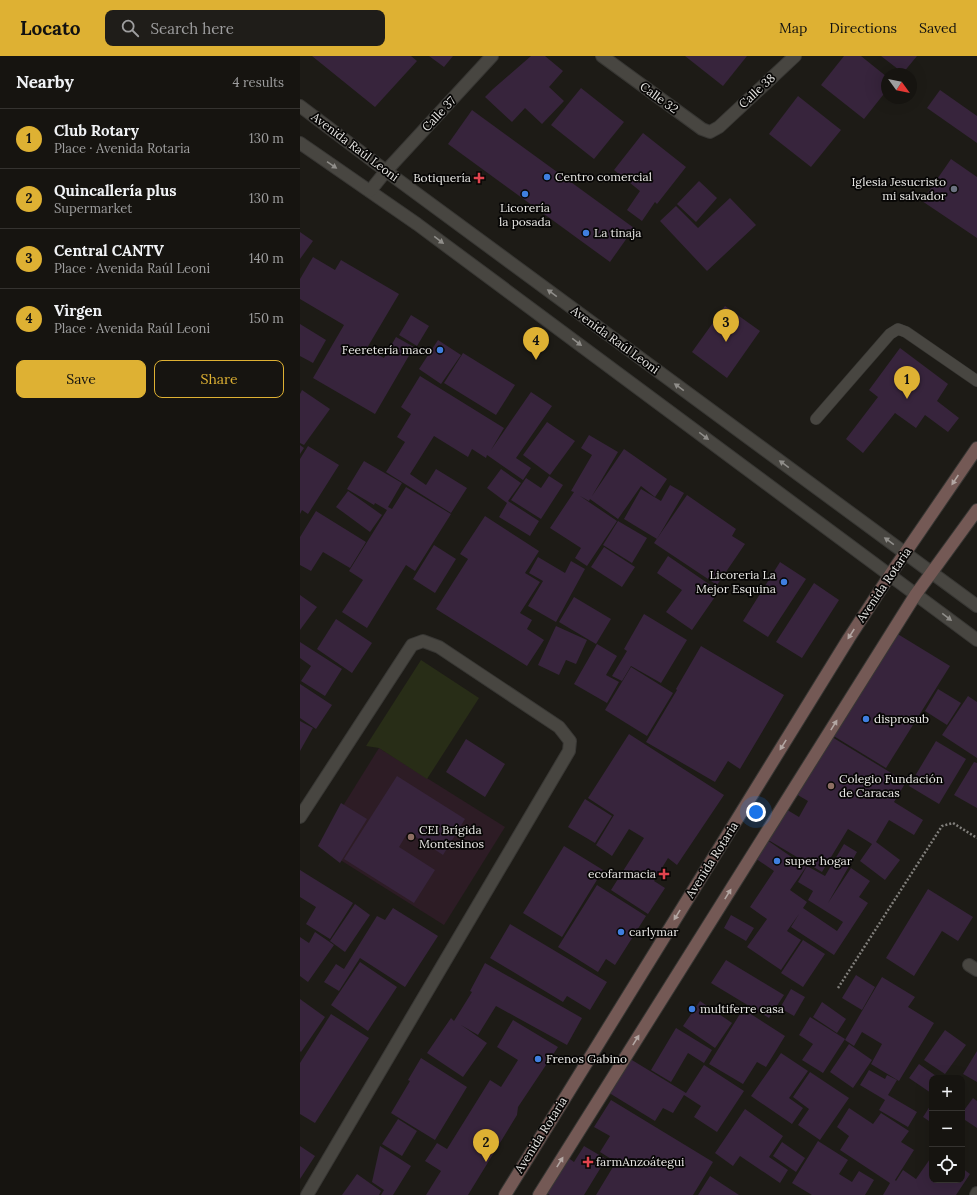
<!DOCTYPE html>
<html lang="en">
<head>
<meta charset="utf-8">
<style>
	:root { --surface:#161410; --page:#1f1d19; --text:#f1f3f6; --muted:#9e9e9f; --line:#353330; --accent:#deb133 }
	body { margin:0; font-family:Lora,serif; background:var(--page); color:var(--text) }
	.controls { position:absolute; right:12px; bottom:12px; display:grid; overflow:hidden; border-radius:8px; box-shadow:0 4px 16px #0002 }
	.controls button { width:36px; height:36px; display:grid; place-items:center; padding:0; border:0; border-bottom:1px solid var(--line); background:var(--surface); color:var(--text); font:20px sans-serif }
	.compass { position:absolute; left:581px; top:12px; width:36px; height:36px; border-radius:50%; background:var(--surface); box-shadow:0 4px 16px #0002; rotate:123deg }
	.you { position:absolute; left:456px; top:756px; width:14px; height:14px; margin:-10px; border:3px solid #fff; border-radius:50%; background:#1a73e8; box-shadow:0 0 0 6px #1a73e833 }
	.badge { display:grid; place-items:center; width:26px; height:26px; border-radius:50%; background:var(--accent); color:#111; font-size:13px; font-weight:700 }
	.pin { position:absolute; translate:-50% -33px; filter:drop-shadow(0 1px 2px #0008) }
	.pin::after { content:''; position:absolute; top:21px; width:14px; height:12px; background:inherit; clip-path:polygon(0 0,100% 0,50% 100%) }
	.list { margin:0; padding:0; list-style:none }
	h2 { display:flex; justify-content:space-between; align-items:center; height:52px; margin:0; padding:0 16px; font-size:17px }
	h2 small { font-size:13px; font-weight:400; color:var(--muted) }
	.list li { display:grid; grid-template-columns:26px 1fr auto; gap:12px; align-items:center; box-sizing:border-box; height:60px; padding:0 16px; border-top:1px solid var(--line) }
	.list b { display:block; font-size:15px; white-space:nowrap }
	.list p { margin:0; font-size:13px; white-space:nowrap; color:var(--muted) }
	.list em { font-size:13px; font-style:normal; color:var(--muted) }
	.actions { display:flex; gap:8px; padding:12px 16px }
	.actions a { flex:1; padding:9px 0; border:1px solid var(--accent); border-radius:8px; text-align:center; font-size:14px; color:var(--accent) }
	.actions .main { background:var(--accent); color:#111 }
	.icon { flex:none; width:22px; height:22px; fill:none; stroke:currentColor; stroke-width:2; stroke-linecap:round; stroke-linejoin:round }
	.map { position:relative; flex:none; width:677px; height:1139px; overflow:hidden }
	header { display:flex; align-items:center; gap:24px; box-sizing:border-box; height:56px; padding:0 20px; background:var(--accent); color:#111 }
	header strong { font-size:19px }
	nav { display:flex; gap:22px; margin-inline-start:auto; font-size:14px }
	.search { width:280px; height:36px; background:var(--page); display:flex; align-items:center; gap:10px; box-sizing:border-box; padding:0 14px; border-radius:8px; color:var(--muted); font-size:15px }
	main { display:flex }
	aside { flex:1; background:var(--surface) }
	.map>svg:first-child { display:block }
</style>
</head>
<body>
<header>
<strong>Locato</strong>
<div class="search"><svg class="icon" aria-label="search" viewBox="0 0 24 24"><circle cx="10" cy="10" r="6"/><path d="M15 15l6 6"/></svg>Search here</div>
<nav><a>Map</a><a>Directions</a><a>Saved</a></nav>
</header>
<main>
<aside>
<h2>Nearby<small>4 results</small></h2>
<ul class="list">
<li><span class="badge">1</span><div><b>Club Rotary</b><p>Place · Avenida Rotaria</p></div><em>130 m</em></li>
<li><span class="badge">2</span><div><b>Quincallería plus</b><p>Supermarket</p></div><em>130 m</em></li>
<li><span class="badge">3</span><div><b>Central CANTV</b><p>Place · Avenida Raúl Leoni</p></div><em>140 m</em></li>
<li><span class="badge">4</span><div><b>Virgen</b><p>Place · Avenida Raúl Leoni</p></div><em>150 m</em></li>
</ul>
<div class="actions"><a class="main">Save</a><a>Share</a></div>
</aside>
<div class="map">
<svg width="677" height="1139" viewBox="0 0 677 1139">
	<rect width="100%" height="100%" fill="#1d1b16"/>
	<polygon fill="#2d1c25" points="79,692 205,771 144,869 18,790"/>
	<polygon fill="#282d17" points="121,604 179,642 127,723 79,692 66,690"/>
	<g fill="#37243c">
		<polygon points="12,0 111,0 117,5 75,51"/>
		<polygon points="129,0 153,0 144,11"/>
		<polygon points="231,0 245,0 263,15 249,31 264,45 242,68 225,52 212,66 185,41 193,33"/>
		<polygon points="385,0 447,0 423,30"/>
		<polygon points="544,0 561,0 587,21 587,34 564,63 521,29"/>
		<polygon points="581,0 617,0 603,17"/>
		<polygon points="281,32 324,66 294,103 251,69"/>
		<polygon points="640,34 677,60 677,87 627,52"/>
		<polygon points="498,40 541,74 511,111 469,78"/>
		<polygon points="172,54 334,172 310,206 148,88"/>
		<polygon points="343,77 386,111 357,148 355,146 342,165 327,154 340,135 314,114"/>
		<polygon points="651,103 677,121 677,182 622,145"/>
		<polygon points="399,125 417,142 396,166 377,148"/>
		<polygon points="430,142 456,169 407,215 360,165 376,150 398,172"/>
		<polygon points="0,176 13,185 0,203"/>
		<polygon points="13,201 35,214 41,204 99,238 67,292 84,302 96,281 114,291 75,358 13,322 44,269 0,243 0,223"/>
		<polygon points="425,250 460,275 427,322 392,296"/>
		<polygon points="111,259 129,270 117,290 99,279"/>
		<polygon points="0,268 26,284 13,307 0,300"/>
		<polygon points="138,284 161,299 141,328 119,313"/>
		<polygon points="600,292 648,328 637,345 659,362 648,376 625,359 616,372 595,357 563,397 546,383 578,341 569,334"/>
		<polygon points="163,297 215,329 196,359 144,327"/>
		<polygon points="120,320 204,372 191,394 231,336 252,350 216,402 231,412 223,424 187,399 186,402 172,393 168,401 134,380 110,418 126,429 136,413 167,432 151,457 86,416 105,386 97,381 111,358 101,351"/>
		<polygon points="2,334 30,353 4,389 0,387 0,338"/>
		<polygon points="247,366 275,385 250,419 223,399"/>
		<polygon points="289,379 318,396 292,440 324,393 367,423 355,441 341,430 318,463 290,443 289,445 280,440 317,465 287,510 275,502 281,492 250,472 274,436 271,435 292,399 281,392"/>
		<polygon points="0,389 4,392 0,398"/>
		<polygon points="8,390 39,409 8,458 2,454 0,458 0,403"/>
		<polygon points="64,405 102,427 88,451 92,453 106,431 151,458 115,515 106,509 67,572 42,556 63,524 49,515 87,454 75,447 74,449 47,433"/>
		<polygon points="201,413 221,427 208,445 239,465 230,480 199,461 207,447 187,432"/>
		<polygon points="249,420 263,429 241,463 211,444 226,422 241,432"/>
		<polygon points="370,429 384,437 357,483 324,463 341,433 361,445"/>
		<polygon points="48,435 82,459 70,476 36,451"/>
		<polygon points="387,439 436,473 432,480 445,488 417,529 354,487"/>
		<polygon points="16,455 66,486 50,512 23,496 11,515 0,509 0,481"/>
		<polygon points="185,460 239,495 225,517 240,526 220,557 232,564 227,573 244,584 227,610 136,553 168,503 160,498"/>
		<polygon points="318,465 347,482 332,507 303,489"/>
		<polygon points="134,489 156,503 135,537 113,523"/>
		<polygon points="304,491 335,511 322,531 291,511"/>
		<polygon points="368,500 419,535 392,574 366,556 382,534 357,517"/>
		<polygon points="238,501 265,517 271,505 285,513 256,566 228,550 243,525 229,517"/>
		<polygon points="480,506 506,523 468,581 443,565"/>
		<polygon points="514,527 539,544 502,602 476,586"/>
		<polygon points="0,539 17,551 0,574"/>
		<polygon points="274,541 311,563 296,588 259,566"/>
		<polygon points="344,558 387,584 361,627 331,610 322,625 312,620 327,595 324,593"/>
		<polygon points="36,563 72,587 52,617 17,593"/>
		<polygon points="256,570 287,584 276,608 266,604 259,619 238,609"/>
		<polygon points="596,577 650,610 586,712 532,679"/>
		<polygon points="0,586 42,613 25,640 1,625 11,610 0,602"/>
		<polygon points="297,588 317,600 306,619 319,626 307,647 274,628"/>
		<polygon points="401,590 484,639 440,713 428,705 415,726 346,686 377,634 376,633"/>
		<polygon points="331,611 373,637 347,680 305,654"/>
		<polygon points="0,628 32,649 16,673 0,662"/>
		<polygon points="638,633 661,647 647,669 625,655"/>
		<polygon points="668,640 677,646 677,702 642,679"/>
		<polygon points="0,665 13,672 0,695"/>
		<polygon points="329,678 424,739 377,809 368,802 354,825 365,832 348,858 311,834 344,782 329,773 312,800 296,789 314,759 288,742"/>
		<polygon points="532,681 606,726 594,746 623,764 614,779 589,764 576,786 600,804 585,824 560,805 572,788 548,773 522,816 465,782 484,752 499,761 508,745 496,738"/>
		<polygon points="166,683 205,708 185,741 146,716"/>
		<polygon points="636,685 666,703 639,748 609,730"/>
		<polygon points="674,706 677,707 677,752 654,739"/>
		<polygon points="97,720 165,763 143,799 108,776 99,791 135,814 114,847 44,803"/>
		<polygon points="285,743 312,760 295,787 268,771"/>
		<polygon points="41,747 67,763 40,807 18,790"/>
		<polygon points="467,784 506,811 490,834 507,846 503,852 537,875 543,866 508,844 513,835 498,826 507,810 525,820 544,788 557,796 528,847 551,812 570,825 559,841 568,847 534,899 491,871 499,858 487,875 501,884 481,914 447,891 467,863 450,851 474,815 455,802"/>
		<polygon points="264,790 303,814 262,881 223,857"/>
		<polygon points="0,814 53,847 30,883 6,868 16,851 0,841"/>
		<polygon points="297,829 346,860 315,909 306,903 298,916 258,891"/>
		<polygon points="628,833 673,861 658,885 642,875 614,920 586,902"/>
		<polygon points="55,848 70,859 45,896 30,885"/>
		<polygon points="93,852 138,880 105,931 60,902 39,935 24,926 36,908 44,913 77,860 85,864"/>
		<polygon points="431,859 454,872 446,885 424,872"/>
		<polygon points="210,868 307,926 290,954 267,940 263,946 190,902"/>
		<polygon points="15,876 34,889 8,926 0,920 0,881 9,887"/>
		<polygon points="503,884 525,898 503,931 481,917"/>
		<polygon points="426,904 484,939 469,962 411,927"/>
		<polygon points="60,906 97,931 68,975 31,949"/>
		<polygon points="185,907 282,962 267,989 196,950 178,979 161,969 187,987 163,1021 127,997 151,962 154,965 172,936 170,935"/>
		<polygon points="556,919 575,931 562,954 542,942"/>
		<polygon points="582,921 615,941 608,951 634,967 599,1025 571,1008 582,988 562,976 554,990 545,984"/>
		<polygon points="491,933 505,941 494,960 480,952"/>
		<polygon points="0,943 25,961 1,996 0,995"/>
		<polygon points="400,945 432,967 415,992 383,970"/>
		<polygon points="522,946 546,963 537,977 513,961"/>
		<polygon points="443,953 485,980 466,1011 457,1006 443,1028 409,1008"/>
		<polygon points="31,958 69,982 15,1067 0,1058 0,1007"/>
		<polygon points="510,961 545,983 523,1017 502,1004 513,988 499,979"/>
		<polygon points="213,964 258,991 218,1051 217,1059 168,1139 126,1139 141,1115 125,1105 137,1087 147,1093 190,1024 201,1031 218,1004 197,991"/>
		<polygon points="376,972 412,994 404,1007 388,997 371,1026 351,1014"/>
		<polygon points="645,974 666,989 645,1018 624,1004"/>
		<polygon points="549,988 572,1004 553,1032 530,1016"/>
		<polygon points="677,995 677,1026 663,1018"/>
		<polygon points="481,997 508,1015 489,1042 503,1052 492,1068 451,1040"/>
		<polygon points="327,1001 386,1037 404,1009 444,1035 417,1076 394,1061 401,1050 384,1039 373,1057 363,1052 355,1065 306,1035"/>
		<polygon points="121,1002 167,1031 135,1084 91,1057 110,1025 108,1024"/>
		<polygon points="619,1008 639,1022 632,1022 632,1035 631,1037 609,1022"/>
		<polygon points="569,1014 585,1023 587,1019 597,1024 588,1039 617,1056 608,1071 579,1054 585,1044 560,1029"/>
		<polygon points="510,1016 549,1042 520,1084 498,1069 509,1053 493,1041"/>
		<polygon points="673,1042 677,1045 677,1072 662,1062 662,1057"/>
		<polygon points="311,1044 413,1106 393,1139 296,1139 316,1106 300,1096 310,1080 294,1071"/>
		<polygon points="632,1047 632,1067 623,1061"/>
		<polygon points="549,1052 573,1068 581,1057 609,1075 601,1086 614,1094 595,1124 596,1125 603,1114 616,1123 632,1100 632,1124 662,1124 662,1112 670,1118 656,1139 583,1139 590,1127 540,1094 549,1080 537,1071"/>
		<polygon points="445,1053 483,1080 469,1101 488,1114 480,1127 440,1100 433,1110 415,1097"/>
		<polygon points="98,1063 117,1075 102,1100 82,1088"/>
		<polygon points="518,1085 548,1104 539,1118 552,1126 559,1115 574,1124 565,1139 512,1139 492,1127"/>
		<polygon points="482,1086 505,1102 496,1116 473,1100"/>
		<polygon points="0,1090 15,1100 0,1123"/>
		<polygon points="80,1090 111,1110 93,1139 81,1139 84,1134 72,1126"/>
		<polygon points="284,1090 306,1103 284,1139 250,1139 246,1137 267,1101 274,1106"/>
		<polygon points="57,1118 81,1135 79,1139 42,1139"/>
		<polygon points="410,1120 439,1139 398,1139"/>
	</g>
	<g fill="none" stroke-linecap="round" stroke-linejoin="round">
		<defs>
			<polyline id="lane" points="516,363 590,278 598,273 606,276 677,325"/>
			<g id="street">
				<polyline points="302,0 402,73 410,76 419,71 495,0"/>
				<polyline points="0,50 86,115 677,550"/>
				<polyline points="0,87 117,168 677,584"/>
				<polyline points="70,135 86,115 192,0"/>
				<polyline points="0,761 112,589 123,585 139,591 259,671 270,685 269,695 7,1139"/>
				<polyline points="669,909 677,914"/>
				<polyline points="676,1139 677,1137"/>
			</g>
			<g id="secondary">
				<polyline points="205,1139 549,582 590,519 677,392"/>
				<polyline points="239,1139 616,538 677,454"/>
			</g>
		</defs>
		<use href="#lane" stroke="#383734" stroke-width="12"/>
		<use href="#street" stroke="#383734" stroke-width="14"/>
		<use href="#secondary" stroke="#383734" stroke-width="14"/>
		<polyline stroke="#817f7b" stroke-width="2.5" stroke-dasharray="2 2" stroke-linecap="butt" points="538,932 642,770 653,767 677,782"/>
		<use href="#lane" stroke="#484641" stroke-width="11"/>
		<use href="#street" stroke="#484641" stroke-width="12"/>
		<use href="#secondary" stroke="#745955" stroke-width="12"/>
	</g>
	<defs><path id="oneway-solid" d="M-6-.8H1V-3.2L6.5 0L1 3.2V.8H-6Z"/></defs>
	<g fill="#908e8a">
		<use href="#oneway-solid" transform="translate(32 109) rotate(34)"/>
		<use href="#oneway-solid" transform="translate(139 184) rotate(37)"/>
		<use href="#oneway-solid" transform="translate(252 237) rotate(-144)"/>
		<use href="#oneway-solid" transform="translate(277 286) rotate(37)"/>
		<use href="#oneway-solid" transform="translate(379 331) rotate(-144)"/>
		<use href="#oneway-solid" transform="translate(404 380) rotate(37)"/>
		<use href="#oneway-solid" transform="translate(484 408) rotate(-144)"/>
		<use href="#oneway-solid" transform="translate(589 485) rotate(-144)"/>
		<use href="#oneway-solid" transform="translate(647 561) rotate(37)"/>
	</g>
	<g fill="#b3a7a3">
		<use href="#oneway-solid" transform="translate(655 424) rotate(124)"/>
		<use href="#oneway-solid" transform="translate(551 578) rotate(123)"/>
		<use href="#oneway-solid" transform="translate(534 669) rotate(-58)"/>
		<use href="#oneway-solid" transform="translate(483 689) rotate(122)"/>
		<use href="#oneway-solid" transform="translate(428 838) rotate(-58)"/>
		<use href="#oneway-solid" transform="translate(377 859) rotate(122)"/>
		<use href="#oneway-solid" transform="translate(336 984) rotate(-58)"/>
		<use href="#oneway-solid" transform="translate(260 1106) rotate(-58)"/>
	</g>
	<g fill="#3f7fe0" stroke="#070605" stroke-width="1.5">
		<circle cx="247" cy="121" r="4"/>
		<circle cx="225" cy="138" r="4"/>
		<circle cx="286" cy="177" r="4"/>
		<circle cx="140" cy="294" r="4"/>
		<circle cx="484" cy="526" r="4"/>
		<circle cx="566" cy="663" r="4"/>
		<circle cx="477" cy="805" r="4"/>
		<circle cx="321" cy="876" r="4"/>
		<circle cx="392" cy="953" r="4"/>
		<circle cx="238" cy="1003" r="4"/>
	</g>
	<g fill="#e0444e" stroke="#070605" stroke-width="1.5">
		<path d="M177 116h4v4h4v4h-4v4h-4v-4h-4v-4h4z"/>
		<path d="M362 812h4v4h4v4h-4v4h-4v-4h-4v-4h4z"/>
		<path d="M286 1100h4v4h4v4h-4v4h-4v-4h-4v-4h4z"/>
	</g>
	<circle fill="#6b7280" stroke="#070605" stroke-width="1.5" cx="654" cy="133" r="4"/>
	<g fill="#8d6e63" stroke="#070605" stroke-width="1.5">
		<circle cx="531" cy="730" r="4"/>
		<circle cx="111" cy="781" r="4"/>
	</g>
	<g text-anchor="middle" stroke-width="3.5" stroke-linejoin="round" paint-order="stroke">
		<g font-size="12" fill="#e7e6e3" stroke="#070605">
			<text transform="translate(457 35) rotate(-43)" y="4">Calle 38</text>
			<text transform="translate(359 42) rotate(36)" y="4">Calle 32</text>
			<text transform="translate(139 58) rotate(-47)" y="4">Calle 37</text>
			<text transform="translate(55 91) rotate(37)" y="4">Avenida Raúl Leoni</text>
			<text transform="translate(315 284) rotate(36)" y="4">Avenida Raúl Leoni</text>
			<text transform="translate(584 529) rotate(-56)" y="4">Avenida Rotaria</text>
			<text transform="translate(412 804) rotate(-58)" y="4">Avenida Rotaria</text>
			<text transform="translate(241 1079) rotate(-58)" y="4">Avenida Rotaria</text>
		</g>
		<g font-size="12" fill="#e7e6e3" stroke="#070605" text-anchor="start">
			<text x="255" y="125">Centro comercial</text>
			<text x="171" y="126" text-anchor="end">Botiquería</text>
			<text x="646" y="130" text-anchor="end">Iglesia Jesucristo<tspan x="646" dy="14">mi salvador</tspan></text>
			<text x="225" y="156" text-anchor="middle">Licorería<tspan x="225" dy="14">la posada</tspan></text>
			<text x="294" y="181">La tinaja</text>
			<text x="132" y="298" text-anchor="end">Feeretería maco</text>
			<text x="476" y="523" text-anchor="end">Licoreria La<tspan x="476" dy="14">Mejor Esquina</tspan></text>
			<text x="574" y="667">disprosub</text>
			<text x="539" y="727">Colegio Fundación<tspan x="539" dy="14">de Caracas</tspan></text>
			<text x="119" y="778">CEI Brígida<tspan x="119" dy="14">Montesinos</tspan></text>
			<text x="485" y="809">super hogar</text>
			<text x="356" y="822" text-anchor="end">ecofarmacia</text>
			<text x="329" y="880">carlymar</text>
			<text x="400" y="957">multiferre casa</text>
			<text x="246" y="1007">Frenos Gabino</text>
			<text x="296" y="1110">farmAnzoátegui</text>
		</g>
	</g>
</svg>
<div class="controls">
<button>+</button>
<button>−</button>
<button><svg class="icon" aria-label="locate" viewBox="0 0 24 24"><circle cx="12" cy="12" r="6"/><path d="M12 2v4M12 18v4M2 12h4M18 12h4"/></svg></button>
</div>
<svg class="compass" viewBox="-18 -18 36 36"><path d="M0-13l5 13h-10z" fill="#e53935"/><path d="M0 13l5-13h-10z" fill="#9e9e9f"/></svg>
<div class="you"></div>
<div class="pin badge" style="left:607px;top:343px">1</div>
<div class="pin badge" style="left:186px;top:1106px">2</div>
<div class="pin badge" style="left:426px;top:286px">3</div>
<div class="pin badge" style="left:236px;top:304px">4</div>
</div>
</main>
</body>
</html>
